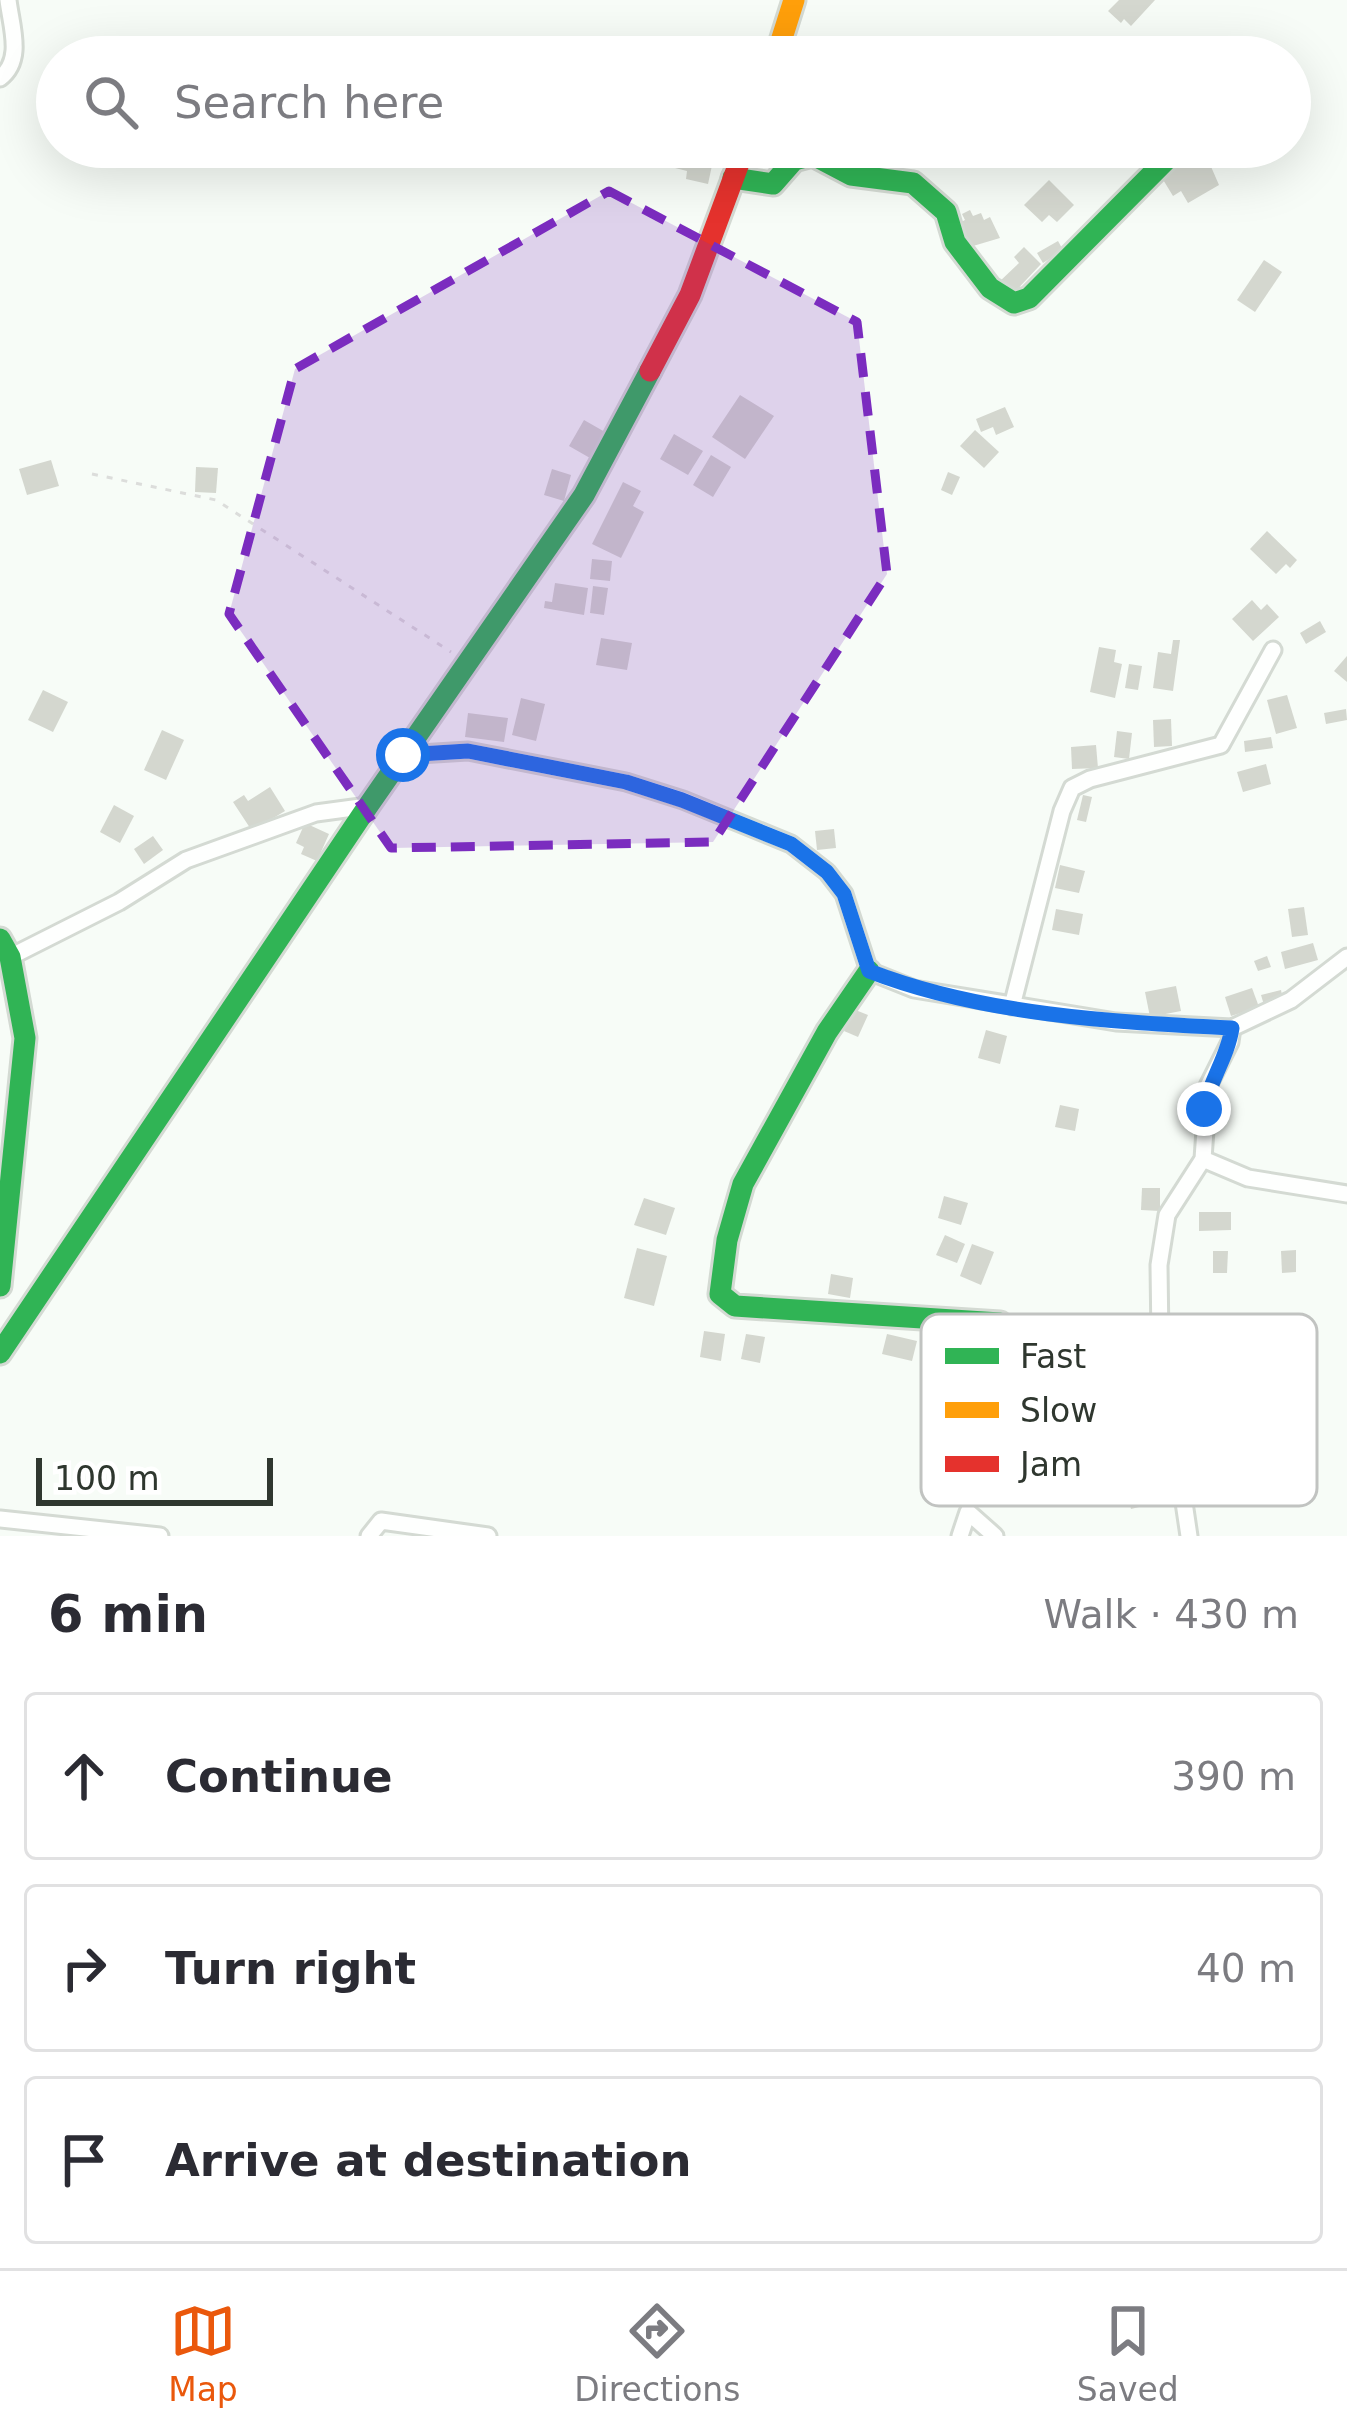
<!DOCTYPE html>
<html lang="en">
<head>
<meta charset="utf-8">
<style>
	:root { --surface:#fff; --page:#f7f7f7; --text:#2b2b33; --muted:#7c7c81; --line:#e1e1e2; --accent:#ea580c }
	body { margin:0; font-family:"DejaVu Sans",sans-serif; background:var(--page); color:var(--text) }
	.scale { position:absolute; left:36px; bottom:30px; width:237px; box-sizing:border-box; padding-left:12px; border:6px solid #2f372f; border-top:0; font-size:33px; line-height:42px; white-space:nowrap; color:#2f372f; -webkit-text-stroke:9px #fff; paint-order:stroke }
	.stop { position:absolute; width:36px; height:36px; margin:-27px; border:9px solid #1a73e8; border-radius:50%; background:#fff }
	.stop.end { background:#1a73e8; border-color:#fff; box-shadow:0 3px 12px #0008 }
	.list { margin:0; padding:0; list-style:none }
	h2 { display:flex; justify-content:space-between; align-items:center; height:156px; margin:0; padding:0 48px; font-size:51px }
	h2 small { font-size:39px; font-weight:400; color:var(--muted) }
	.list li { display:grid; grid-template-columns:78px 1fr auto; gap:36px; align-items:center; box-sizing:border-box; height:168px; margin:0 24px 24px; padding:0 24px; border:3px solid var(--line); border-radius:12px }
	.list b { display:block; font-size:45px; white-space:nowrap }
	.list em { font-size:39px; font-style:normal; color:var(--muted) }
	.icon { flex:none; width:66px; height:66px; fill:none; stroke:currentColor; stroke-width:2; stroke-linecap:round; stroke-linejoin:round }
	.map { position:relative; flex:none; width:1347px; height:1536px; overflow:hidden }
	.search { position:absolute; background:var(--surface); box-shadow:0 12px 48px #0002; left:36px; right:36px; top:36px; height:132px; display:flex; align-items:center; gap:30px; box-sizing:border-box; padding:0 42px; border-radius:66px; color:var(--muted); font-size:45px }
	.sheet { height:732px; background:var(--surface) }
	nav { display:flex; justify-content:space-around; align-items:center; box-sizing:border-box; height:168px; border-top:3px solid var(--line); background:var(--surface); font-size:33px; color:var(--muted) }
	nav a { display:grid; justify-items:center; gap:6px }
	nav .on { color:var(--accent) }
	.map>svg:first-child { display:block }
</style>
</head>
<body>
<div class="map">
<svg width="1347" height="1536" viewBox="0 0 1347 1536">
	<rect width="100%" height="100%" fill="#f7fcf7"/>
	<g fill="#d4d7cf">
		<polygon points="1119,0 1155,0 1131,26 1124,19 1121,23 1108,11"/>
		<polygon points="680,147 716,147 708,184 686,179 687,171 675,168"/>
		<polygon points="968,147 1005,147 986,166"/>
		<polygon points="1121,147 1156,147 1137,164"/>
		<polygon points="1194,152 1202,165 1209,162 1219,185 1188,203 1181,191 1173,196 1159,173"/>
		<polygon points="1049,180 1074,205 1057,222 1049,215 1042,222 1024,205"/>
		<polygon points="970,210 973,216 981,213 984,220 990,217 1000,238 963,249 953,226 965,220 962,214"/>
		<polygon points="1058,241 1063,250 1043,263 1037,253"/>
		<polygon points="1024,247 1041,264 1011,296 998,283 1019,263 1014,257"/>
		<polygon points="1264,260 1282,272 1255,312 1237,300"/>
		<polygon points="740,395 774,416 745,459 712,437"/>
		<polygon points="1005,407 1014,427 996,435 993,427 981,432 976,419"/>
		<polygon points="584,420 605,432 590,458 569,446"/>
		<polygon points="975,430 999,452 984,468 960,446"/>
		<polygon points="674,434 703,451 688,475 660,459"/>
		<polygon points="711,455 731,467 713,497 693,485"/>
		<polygon points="51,460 59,486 27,495 19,469"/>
		<polygon points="196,467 218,468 216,493 195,492"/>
		<polygon points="552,469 571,475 564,501 544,495"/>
		<polygon points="948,472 960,477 952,495 941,490"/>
		<polygon points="623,482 641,491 633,506 644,512 621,558 592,544"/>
		<polygon points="1267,531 1297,560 1290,568 1286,564 1276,574 1250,549"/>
		<polygon points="592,559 612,561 610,581 590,579"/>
		<polygon points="555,583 588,588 584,615 544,608 545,601 552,602"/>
		<polygon points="593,586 608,588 604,615 590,613"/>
		<polygon points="1252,600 1261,610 1267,604 1279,617 1253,641 1232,619"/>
		<polygon points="1320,621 1326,632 1306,644 1300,633"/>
		<polygon points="601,638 632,643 627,670 596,665"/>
		<polygon points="1173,640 1180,640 1173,691 1153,688 1158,652 1171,654"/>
		<polygon points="1099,647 1116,650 1114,662 1122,664 1115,698 1090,692"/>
		<polygon points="1347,656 1347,682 1334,671"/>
		<polygon points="1129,664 1142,666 1138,690 1125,688"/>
		<polygon points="43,690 68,702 53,732 28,720"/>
		<polygon points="1287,695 1297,728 1276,734 1267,700"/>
		<polygon points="521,698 545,704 536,741 512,735"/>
		<polygon points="1346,709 1347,720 1326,724 1324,713"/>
		<polygon points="468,713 508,718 504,742 465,737"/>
		<polygon points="1171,719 1172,746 1154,747 1153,720"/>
		<polygon points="162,730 184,740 166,780 144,770"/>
		<polygon points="1117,731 1132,733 1129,759 1114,757"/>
		<polygon points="1271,737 1273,748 1245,752 1244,741"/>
		<polygon points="1096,745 1098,768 1072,769 1071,747"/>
		<polygon points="1266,764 1271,784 1243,792 1237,772"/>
		<polygon points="270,787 285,811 252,831 233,802 244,795 248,801"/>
		<polygon points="1083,795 1092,797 1086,822 1077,820"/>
		<polygon points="114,805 134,816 120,843 100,832"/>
		<polygon points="305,823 329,834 317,861 301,854 304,847 296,843"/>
		<polygon points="834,829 836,848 817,850 815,831"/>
		<polygon points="153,836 163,850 144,864 134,849"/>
		<polygon points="1060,865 1085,871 1079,893 1055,888"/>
		<polygon points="1304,907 1308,935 1292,937 1288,909"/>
		<polygon points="1056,909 1083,914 1079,935 1052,930"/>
		<polygon points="1313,943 1318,960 1285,969 1281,952"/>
		<polygon points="1267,956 1271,967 1258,971 1254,961"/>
		<polygon points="1176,986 1181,1011 1150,1017 1145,992"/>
		<polygon points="1252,988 1259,1007 1231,1016 1225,997"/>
		<polygon points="1281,990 1283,1000 1264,1005 1261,995"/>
		<polygon points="853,1009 868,1015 858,1037 844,1031"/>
		<polygon points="986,1030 1007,1036 1000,1064 978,1058"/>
		<polygon points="1060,1105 1079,1109 1075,1131 1055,1127"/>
		<polygon points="1142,1188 1160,1188 1160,1211 1141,1210"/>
		<polygon points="944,1196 968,1203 961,1225 938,1218"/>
		<polygon points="644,1198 675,1208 666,1235 634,1225"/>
		<polygon points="1199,1212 1231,1212 1231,1230 1199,1231"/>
		<polygon points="945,1235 965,1244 957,1263 936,1255"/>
		<polygon points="972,1244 994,1252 981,1285 960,1276"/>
		<polygon points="637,1248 667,1256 654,1306 624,1298"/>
		<polygon points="1296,1250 1296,1272 1282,1273 1281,1251"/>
		<polygon points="1213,1251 1228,1251 1227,1273 1213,1273"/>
		<polygon points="831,1274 853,1278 850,1298 828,1294"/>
		<polygon points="704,1331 725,1334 721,1361 700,1357"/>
		<polygon points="746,1334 765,1337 760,1363 741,1359"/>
		<polygon points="887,1334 917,1341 912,1361 882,1354"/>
		<polygon points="1149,1477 1155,1503 1131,1509 1125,1483"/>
	</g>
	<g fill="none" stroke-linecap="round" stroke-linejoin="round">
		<defs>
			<g id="street">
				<path d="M0 78C24 60 11 26 8 0"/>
				<polyline points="403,755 468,751 626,782 683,800 791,844 827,872 844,894 869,971 914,989 1116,1022 1232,1028 1291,1000 1347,957"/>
				<polyline points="10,957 119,902 186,860 316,813 368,806"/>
				<polyline points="1012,1006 1062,811 1072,788 1090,779 1221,745 1273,650"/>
				<polyline points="1203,1159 1248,1178 1347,1194"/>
				<polyline points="0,1519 160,1536"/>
				<polyline points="369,1536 381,1521 488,1536"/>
				<polyline points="960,1536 968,1512 995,1536"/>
				<polyline points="1189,1536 1160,1341 1159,1265 1167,1215 1203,1159 1208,1086 1230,1042 1232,1028"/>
			</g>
			<g id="fast">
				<polyline points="733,178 773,184 794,160 813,155 851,175 913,183 946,212 955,242 990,288 1014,303 1029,298 1179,147"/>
				<polyline points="0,939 10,957 25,1038 0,1286"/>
				<polyline points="869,971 827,1032 743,1184 727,1240 720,1294 735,1306 1000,1323"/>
				<polyline points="0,1353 368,806 584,495 650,371"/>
			</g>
			<polyline id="slow" points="776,57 794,0"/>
			<polyline id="jam" points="650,371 690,295 745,147"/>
		</defs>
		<use href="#street" stroke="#d4dad3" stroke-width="21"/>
		<use href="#fast" stroke="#d4dad3" stroke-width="27"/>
		<use href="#slow" stroke="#d4dad3" stroke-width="27"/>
		<use href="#jam" stroke="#d4dad3" stroke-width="27"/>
		<polyline stroke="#dcdddb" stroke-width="3" stroke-dasharray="6 9" stroke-linecap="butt" points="92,474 216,500 451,652"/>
		<use href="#street" stroke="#fefffe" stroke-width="15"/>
		<use href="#fast" stroke="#30b455" stroke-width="21"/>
		<use href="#slow" stroke="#ff9f0a" stroke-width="21"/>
		<use href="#jam" stroke="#e5322d" stroke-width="21"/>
	</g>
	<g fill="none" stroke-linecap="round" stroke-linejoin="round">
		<path stroke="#1a73e8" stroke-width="15" d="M403 755 468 751 626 782 682 800 791 844 827 872 844 894 869 971C982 1015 1112 1022 1232 1028 1228 1056 1210 1080 1204 1109"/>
	</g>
	<path fill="#7b2cbf" fill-opacity="0.2" stroke="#7b2cbf" stroke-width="9" stroke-dasharray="24 15" stroke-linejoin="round" d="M609 191 857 322 887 574 713 842 391 848 229 614 295 369Z"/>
	<rect x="921" y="1314" width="396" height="192" rx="18" fill="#fff" stroke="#c1c3c1" stroke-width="3"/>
	<rect x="945" y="1348" width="54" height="16" fill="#30b455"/>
	<rect x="945" y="1402" width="54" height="16" fill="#ff9f0a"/>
	<rect x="945" y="1456" width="54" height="16" fill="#e5322d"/>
	<g font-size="33" fill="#2f372f">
		<text x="1020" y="1368">Fast</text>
		<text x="1020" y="1422">Slow</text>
		<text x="1020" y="1476">Jam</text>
	</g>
</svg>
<div class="scale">100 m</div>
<div class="stop" style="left:403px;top:755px"></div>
<div class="stop end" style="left:1204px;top:1109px"></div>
<div class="search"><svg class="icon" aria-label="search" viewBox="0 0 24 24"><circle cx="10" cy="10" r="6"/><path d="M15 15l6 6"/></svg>Search here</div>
</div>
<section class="sheet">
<h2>6 min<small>Walk · 430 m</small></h2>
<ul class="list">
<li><svg class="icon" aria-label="ahead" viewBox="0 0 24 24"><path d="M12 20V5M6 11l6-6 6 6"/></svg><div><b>Continue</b></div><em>390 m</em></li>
<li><svg class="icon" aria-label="right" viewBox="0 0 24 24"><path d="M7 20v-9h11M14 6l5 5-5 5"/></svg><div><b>Turn right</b></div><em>40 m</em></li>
<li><svg class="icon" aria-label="arrive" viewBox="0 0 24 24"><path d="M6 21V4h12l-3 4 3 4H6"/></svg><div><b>Arrive at destination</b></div></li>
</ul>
</section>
<nav>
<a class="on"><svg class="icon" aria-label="map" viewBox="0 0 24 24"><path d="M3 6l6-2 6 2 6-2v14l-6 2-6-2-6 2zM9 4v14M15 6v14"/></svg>Map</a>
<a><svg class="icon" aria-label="directions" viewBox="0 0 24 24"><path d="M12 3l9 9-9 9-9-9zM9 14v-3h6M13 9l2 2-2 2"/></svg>Directions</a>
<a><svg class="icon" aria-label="saved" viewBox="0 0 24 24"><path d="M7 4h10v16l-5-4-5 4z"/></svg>Saved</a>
</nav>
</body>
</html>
